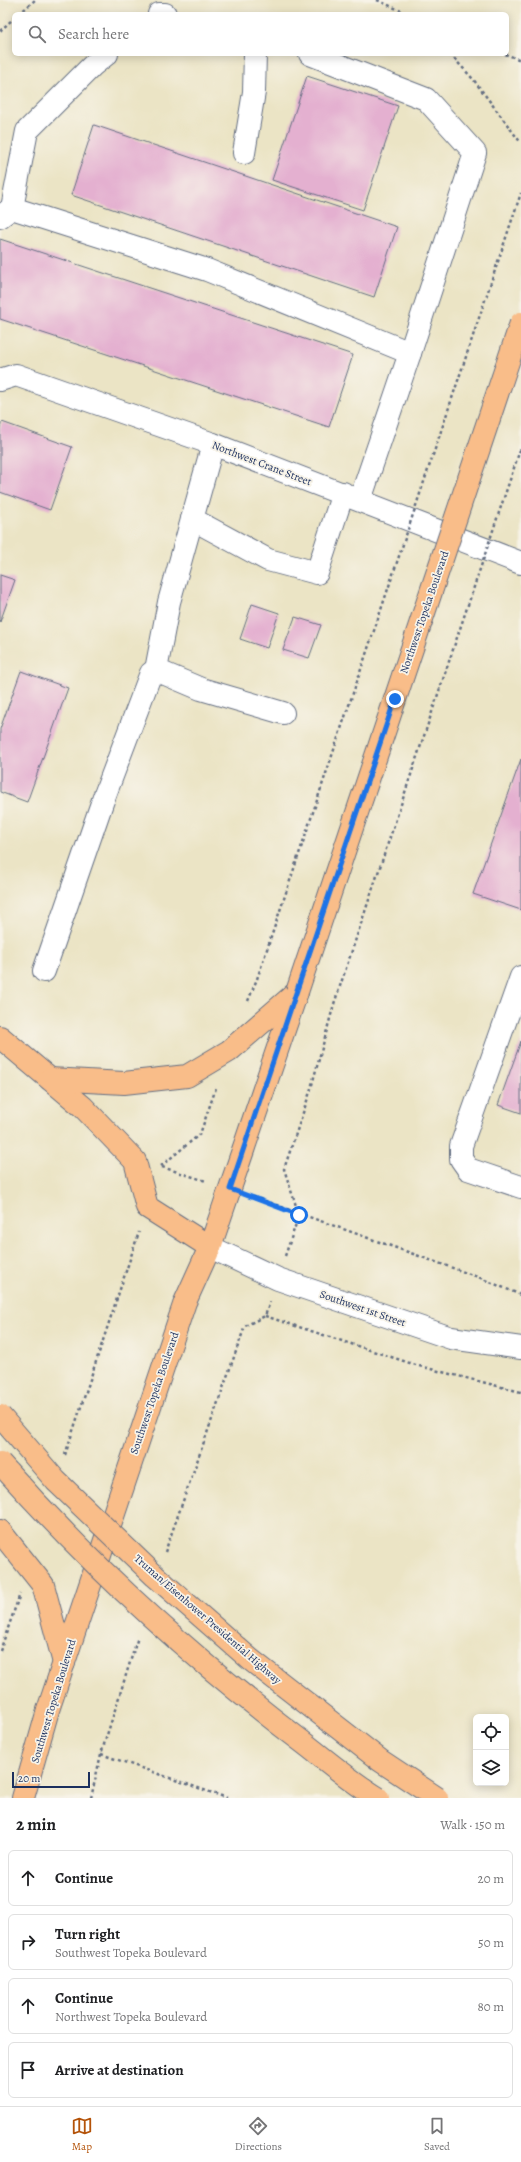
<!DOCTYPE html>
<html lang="en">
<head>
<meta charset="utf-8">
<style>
	:root { --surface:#fff; --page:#f2f2f2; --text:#202124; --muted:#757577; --line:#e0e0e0; --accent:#b45309 }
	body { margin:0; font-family:Alegreya,serif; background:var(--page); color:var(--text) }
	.controls { position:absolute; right:12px; bottom:12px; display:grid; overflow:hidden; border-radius:6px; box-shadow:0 2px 10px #0003 }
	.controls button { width:36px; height:36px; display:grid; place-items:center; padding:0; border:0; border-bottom:1px solid var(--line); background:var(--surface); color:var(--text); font:20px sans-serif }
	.scale { position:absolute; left:12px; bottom:10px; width:78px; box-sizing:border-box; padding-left:4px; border:2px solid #1b2f5e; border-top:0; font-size:11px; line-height:14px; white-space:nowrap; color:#1b2f5e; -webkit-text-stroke:3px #f7f3e8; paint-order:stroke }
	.stop { position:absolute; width:12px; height:12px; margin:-9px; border:3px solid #1a73e8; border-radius:50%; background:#fff }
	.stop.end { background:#1a73e8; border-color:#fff; box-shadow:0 1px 4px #0008 }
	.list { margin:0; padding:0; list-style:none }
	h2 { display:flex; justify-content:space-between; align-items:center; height:52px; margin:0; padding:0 16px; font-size:17px }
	h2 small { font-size:13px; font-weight:400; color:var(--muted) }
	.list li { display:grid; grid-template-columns:26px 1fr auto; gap:12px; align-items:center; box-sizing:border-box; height:56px; margin:0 8px 8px; padding:0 8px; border:1px solid var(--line); border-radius:6px }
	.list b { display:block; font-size:15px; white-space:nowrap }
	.list p { margin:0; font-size:13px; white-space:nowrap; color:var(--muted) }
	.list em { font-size:13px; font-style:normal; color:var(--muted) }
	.icon { flex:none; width:22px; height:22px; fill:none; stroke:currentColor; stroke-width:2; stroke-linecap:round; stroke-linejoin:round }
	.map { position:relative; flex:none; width:521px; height:1798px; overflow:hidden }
	.search { position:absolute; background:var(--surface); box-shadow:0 2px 10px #0003; left:12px; right:12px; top:12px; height:44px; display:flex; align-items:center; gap:10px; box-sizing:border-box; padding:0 14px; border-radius:6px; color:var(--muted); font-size:15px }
	.sheet { height:308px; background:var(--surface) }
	nav { display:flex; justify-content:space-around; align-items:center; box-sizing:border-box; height:56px; border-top:1px solid var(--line); background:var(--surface); font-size:11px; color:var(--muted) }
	nav a { display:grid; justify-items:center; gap:2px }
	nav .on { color:var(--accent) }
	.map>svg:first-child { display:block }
</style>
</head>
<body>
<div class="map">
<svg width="521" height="1798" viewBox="0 0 521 1798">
	<rect width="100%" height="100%" fill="#f7f3e8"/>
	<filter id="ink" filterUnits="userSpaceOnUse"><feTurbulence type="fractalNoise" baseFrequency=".025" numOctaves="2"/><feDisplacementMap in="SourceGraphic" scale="8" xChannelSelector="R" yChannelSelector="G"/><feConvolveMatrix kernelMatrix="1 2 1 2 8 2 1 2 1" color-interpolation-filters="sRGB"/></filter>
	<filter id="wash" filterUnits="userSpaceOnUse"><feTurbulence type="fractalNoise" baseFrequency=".012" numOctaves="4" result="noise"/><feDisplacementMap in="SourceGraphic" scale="16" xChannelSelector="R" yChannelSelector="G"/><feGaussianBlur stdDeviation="0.9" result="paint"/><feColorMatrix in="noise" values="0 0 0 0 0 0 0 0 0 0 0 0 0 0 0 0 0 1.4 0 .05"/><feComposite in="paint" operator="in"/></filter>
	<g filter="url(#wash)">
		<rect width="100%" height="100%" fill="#ebe4c5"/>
		<g id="blocks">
			<g fill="#e4b0d0">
				<polygon points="307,76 398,106 363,210 272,180"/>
				<polygon points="94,125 397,227 374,297 71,195"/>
				<polygon points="0,239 353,355 329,427 0,319"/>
				<polygon points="2,422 72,447 50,510 0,492 0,428"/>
				<polygon points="0,575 15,580 0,622"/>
				<polygon points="252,604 279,613 267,648 240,639"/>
				<polygon points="295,617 321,625 309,658 283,650"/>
				<polygon points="21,671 68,688 27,802 0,792 0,729"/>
				<polygon points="521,759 521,910 473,894"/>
				<polygon points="521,1041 521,1113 498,1105"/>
			</g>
		</g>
	</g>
	<g filter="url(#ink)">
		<use href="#blocks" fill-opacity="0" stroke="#646e82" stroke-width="1"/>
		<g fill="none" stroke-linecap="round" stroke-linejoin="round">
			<defs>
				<g id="minor">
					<polyline points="159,14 165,14"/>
					<polyline points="310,54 426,99 475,153 410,353"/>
					<polyline points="244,153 254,92 255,54"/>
					<polyline points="12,208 27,131 92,66 107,54"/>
					<polyline points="0,217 12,208 207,270 410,353 360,500"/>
					<polyline points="0,380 16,375 213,444 521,563"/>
					<polyline points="213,444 169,602 156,670 201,689 283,713"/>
					<polyline points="192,519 268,560 317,573 343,493"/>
					<polyline points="44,971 103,800 151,673 156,670"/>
					<polyline points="521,977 461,1146 461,1159 468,1169 521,1187"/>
					<polyline points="210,1247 278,1279 451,1338 521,1348"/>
				</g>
				<polyline id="major" points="23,1798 48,1710 185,1302 210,1247 297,992"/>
				<g id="highway">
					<polyline points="0,1037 83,1107 135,1161 147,1207 210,1247"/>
					<polyline points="50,1079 124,1083 187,1076 229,1051 297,992"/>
					<polyline points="0,1531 43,1585 64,1663"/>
				</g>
			</defs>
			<use href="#minor" stroke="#646e82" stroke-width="24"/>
			<use href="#major" stroke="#646e82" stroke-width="24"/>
			<use href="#highway" stroke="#646e82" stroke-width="24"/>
			<g stroke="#646e82" stroke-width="2.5" stroke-dasharray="3 3" stroke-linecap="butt">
				<polyline points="377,0 408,14"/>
				<polyline points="19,14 35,0"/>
				<polyline points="0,31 14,18"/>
				<polyline points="450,54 473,79 521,143"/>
				<polyline points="505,54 521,60"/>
				<polyline points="248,1001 257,979"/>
				<polyline points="161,1166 200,1134 216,1088"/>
				<polyline points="162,1167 206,1181"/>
				<polyline points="253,1197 478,1277 521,1295"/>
				<polyline points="285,1256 299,1215 284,1169 310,1092 334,1004"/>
				<polyline points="265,1316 419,1366 521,1392"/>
				<polyline points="65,1455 139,1232"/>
				<polyline points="165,1552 245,1326 265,1316 270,1302"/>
				<polyline points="0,1651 20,1594"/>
				<polyline points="101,1754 227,1798"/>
				<polyline points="91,1798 101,1754 138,1637"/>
			</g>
			<use href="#minor" stroke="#fff" stroke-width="22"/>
			<use href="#major" stroke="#f9bd89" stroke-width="22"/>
			<use href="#highway" stroke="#f9bd89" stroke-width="22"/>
			<defs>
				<polyline id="major-bridge" points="297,992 521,323"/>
				<g id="highway-bridge">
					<polyline points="0,1416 56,1481 155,1576 251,1660 381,1761 437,1798"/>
					<path d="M0 1463C89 1564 192 1658 300 1740 325 1759 350 1781 378 1798"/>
				</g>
			</defs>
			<use href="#major-bridge" stroke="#646e82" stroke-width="24" stroke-linecap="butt"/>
			<use href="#highway-bridge" stroke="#646e82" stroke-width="24" stroke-linecap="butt"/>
			<g stroke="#646e82" stroke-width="2.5" stroke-dasharray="3 3" stroke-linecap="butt">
				<polyline points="257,979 521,193"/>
				<polyline points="334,1004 521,447"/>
			</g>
			<use href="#major-bridge" stroke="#f9bd89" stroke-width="22"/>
			<use href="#highway-bridge" stroke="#f9bd89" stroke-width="22"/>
		</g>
	</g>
	<g fill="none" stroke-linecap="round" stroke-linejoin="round" filter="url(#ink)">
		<polyline stroke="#1a73e8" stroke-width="5" points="299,1215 230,1189 395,699"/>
	</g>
	<g text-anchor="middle" stroke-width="3.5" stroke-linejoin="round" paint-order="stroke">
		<g font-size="11" fill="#1b2f5e" stroke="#f7f3e8">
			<text transform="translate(262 463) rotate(21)" y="4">Northwest Crane Street</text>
			<text transform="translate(424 612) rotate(-71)" y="4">Northwest Topeka Boulevard</text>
			<text transform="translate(363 1308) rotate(19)" y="4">Southwest 1st Street</text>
			<text transform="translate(154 1393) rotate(-71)" y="4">Southwest Topeka Boulevard</text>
			<text transform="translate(208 1619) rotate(41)" y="4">Truman/Eisenhower Presidential Highway</text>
			<text transform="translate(53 1701) rotate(-73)" y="4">Southwest Topeka Boulevard</text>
		</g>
	</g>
</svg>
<div class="controls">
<button><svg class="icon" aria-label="locate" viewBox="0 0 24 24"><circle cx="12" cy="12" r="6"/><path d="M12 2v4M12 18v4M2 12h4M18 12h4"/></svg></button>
<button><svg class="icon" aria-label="layers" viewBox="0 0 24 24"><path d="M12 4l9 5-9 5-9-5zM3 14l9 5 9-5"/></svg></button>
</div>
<div class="scale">20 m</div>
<div class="stop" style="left:299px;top:1215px"></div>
<div class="stop end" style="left:395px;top:699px"></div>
<div class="search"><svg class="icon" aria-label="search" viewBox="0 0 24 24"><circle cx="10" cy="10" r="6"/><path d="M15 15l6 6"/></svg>Search here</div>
</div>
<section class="sheet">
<h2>2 min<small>Walk · 150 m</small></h2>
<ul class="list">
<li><svg class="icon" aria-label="ahead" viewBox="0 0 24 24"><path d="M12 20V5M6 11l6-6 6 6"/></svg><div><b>Continue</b></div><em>20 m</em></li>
<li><svg class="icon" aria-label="right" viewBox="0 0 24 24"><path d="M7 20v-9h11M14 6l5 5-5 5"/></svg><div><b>Turn right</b><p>Southwest Topeka Boulevard</p></div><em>50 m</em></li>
<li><svg class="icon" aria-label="ahead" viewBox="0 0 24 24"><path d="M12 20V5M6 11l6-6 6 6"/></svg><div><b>Continue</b><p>Northwest Topeka Boulevard</p></div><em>80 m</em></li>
<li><svg class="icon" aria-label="arrive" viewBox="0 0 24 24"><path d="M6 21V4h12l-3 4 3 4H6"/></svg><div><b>Arrive at destination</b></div></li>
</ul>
</section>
<nav>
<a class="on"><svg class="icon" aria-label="map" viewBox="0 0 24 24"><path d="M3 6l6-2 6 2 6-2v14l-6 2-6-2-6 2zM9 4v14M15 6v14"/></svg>Map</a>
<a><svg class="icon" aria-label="directions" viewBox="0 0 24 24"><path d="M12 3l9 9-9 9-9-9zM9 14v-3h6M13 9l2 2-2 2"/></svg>Directions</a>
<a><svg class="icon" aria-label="saved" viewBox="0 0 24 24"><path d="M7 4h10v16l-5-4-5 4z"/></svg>Saved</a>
</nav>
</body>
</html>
